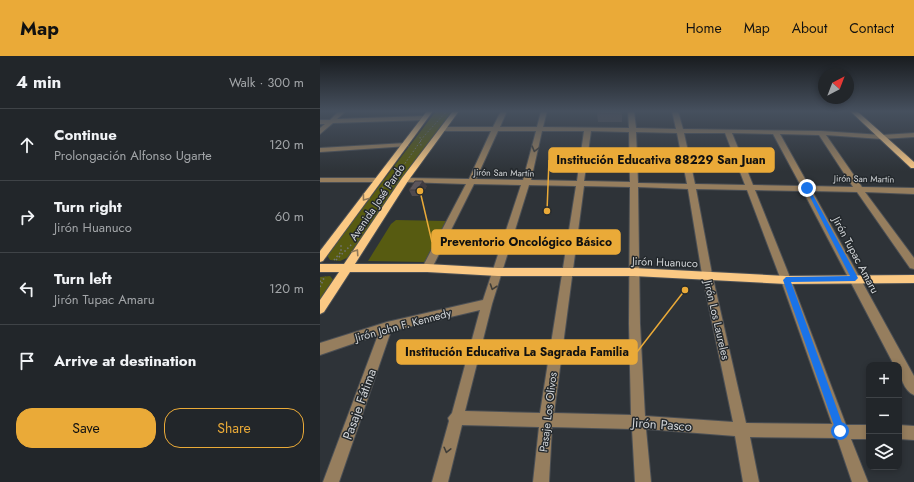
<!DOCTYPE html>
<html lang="en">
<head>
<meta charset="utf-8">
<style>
	:root { --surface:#22262a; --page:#2a2e32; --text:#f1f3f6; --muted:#a2a5a8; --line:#3f4347; --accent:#eaaa38 }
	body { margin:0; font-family:Jost,sans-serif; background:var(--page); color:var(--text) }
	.controls { position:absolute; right:12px; bottom:12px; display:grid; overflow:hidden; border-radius:8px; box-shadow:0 2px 6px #0003 }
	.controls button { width:36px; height:36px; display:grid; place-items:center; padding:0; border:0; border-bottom:1px solid var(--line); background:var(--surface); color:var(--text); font:20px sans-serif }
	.compass { position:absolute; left:498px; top:12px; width:36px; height:36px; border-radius:50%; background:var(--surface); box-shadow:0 2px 6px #0003; rotate:42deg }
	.stop { position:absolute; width:12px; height:12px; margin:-9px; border:3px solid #1a73e8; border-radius:50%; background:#fff }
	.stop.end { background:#1a73e8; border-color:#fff; box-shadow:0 1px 4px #0008 }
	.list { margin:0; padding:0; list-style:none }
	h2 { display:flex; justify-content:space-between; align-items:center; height:52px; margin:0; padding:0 16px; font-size:17px }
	h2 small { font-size:13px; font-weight:400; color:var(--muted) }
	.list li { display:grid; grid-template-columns:26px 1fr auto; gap:12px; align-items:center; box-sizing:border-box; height:72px; padding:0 16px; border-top:1px solid var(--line) }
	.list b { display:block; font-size:15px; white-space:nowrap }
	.list p { margin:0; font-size:13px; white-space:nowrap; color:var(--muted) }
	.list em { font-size:13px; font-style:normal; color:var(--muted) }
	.actions { display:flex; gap:8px; padding:12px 16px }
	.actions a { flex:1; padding:9px 0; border:1px solid var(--accent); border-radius:16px; text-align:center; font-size:14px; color:var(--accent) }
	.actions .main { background:var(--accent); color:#111 }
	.icon { flex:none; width:22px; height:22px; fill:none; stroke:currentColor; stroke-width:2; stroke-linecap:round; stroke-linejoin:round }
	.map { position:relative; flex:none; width:594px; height:426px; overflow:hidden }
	header { display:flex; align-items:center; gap:24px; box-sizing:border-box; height:56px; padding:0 20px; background:var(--accent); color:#111 }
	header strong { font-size:19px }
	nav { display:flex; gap:22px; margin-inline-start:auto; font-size:14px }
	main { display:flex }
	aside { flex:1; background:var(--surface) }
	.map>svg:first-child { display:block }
</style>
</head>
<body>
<header>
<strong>Map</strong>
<nav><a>Home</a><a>Map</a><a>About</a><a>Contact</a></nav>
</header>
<main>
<aside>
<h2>4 min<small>Walk · 300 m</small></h2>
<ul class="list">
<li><svg class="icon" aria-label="ahead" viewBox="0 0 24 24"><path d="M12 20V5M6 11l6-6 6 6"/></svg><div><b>Continue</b><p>Prolongación Alfonso Ugarte</p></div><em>120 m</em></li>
<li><svg class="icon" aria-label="right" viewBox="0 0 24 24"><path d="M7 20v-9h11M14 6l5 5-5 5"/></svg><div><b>Turn right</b><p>Jirón Huanuco</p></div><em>60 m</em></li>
<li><svg class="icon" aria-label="left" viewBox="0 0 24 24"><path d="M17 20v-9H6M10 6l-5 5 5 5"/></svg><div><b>Turn left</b><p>Jirón Tupac Amaru</p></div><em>120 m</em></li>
<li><svg class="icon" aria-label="arrive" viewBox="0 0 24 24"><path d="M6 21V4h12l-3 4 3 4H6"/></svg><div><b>Arrive at destination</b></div></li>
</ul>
<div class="actions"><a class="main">Save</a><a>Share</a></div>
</aside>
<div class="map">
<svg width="594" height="426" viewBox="0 0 594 426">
	<rect width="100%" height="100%" fill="#2e3338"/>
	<g fill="#575b11">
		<polygon points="116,55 132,55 29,201 20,205 10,204 7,199"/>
		<polygon points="76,164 126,165 105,206 48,205 71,168"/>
		<polygon points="10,220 14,225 0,249 0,221"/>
	</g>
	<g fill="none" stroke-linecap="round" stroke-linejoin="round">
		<defs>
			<g id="minor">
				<polygon points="19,55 26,55 17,63 104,60 107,62 104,64 13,67 0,78 0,72 5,68 0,68 0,64 10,64"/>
				<path d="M181 55H187L180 71H217L221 55H227L223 71 309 72 308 55H314L316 72 356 73 352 55H358L363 73 501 75 562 79 594 77V81L562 83 506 79 542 131 594 132V138L545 136 594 202V213L590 212 537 136 492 135 594 320V339C584 335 579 319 579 309H574L483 135 435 134 471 224 526 369H549V383H531L548 426H532L517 382 430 381 439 426H423L415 380 326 373 331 426H315L312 373 232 371 229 426H213L219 371 142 369 128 426H112L129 365 128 362 132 357 160 254 71 275 19 426H3L58 279 0 299V287L67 266 163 244 201 129 154 128 112 212 111 215H103L102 212 146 128 85 126 81 124 85 122 149 123 171 75H123L120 73 123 71H173ZM178 75H216L203 124 156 123ZM222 75H264L257 125 211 124ZM271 75 309 76 310 126 264 125ZM316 76 357 77 367 128 318 127ZM364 77H405L425 129 375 128ZM412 77 453 78 481 130 433 129ZM460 78 499 79 533 131 489 130ZM209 129 256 130 220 357 145 355 172 248ZM264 130 310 131 309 268 311 359 234 357ZM318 131 368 133 382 218 413 366 325 360 320 268ZM376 133 427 134 461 224 512 368 426 367 392 218Z"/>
				<polygon points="86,87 88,88 88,90 0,96 0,92"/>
				<polygon points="0,122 59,122 63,124 59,126 0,126"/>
				<polygon points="579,369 594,370 594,384 579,383"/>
			</g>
			<g id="major">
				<polygon points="107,55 113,55 3,205 0,206 0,195"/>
				<polygon points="133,55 139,55 88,125 35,208 107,208 178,212 314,212 466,220 594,219 594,227 466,228 314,220 178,220 107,216 30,216 4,256 0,258 0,244 19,216 0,216 0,208 24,208 82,122"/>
				<polygon points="530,55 537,55 594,106 594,112 591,112"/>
			</g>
		</defs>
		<use href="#minor" stroke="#4c5055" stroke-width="2"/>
		<use href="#major" stroke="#4c5055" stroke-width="2"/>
		<g stroke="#73777b" stroke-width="1" stroke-dasharray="1.5 2" stroke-linecap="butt">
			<polyline points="100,81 101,90"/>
			<polyline points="77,119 104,80 127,55"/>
		</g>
		<g stroke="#73777b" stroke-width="1.5" stroke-dasharray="1.5 2.5" stroke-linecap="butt">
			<polyline points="71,131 78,118"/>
			<polyline points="62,132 73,124"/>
			<polyline points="14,204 21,196 21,188"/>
			<polyline points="16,204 32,188"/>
			<polyline points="0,226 2,222"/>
			<polyline points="0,231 5,220"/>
		</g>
		<use href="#minor" fill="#967e5e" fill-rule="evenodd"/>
		<use href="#major" fill="#fbc984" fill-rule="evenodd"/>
	</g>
	<g fill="#4f4a4e">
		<polygon points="302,55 302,66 278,66 277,57"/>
		<polygon points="107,130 101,140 92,140 89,134"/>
	</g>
	<polygon fill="#403c40" points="103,125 107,130 101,140 97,134"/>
	<g fill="#5c565b" stroke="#403c40">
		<polygon points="277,55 302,55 302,58 277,57"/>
		<polygon points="95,125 103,125 97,134 89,134"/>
	</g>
	<defs><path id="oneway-chevron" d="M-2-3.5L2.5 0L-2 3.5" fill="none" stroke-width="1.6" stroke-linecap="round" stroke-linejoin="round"/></defs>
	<g stroke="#403e39">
		<use href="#oneway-chevron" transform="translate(215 93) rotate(105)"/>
		<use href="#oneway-chevron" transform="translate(173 231) rotate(109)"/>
		<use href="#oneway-chevron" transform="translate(127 394) rotate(104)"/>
	</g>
	<g stroke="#907958">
		<use href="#oneway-chevron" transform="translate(45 142) rotate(127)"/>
		<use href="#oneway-chevron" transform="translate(36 196) rotate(-56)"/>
	</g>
	<linearGradient id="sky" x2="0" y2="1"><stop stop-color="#191c1f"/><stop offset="0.48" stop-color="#46505e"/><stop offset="1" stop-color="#46505e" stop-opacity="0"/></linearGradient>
	<rect width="594" height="115" fill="url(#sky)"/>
	<polygon fill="#1a73e8" points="485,131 489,132 538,222 535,225 471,226 525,375 520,379 516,375 463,224 466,221 530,220"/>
	<g text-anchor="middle" stroke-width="3" stroke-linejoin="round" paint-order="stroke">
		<g font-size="9" fill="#d3d6d9" stroke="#24292d">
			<text transform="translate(184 117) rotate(1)" y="3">Jirón San Martín</text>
			<text transform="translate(544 123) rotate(1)" y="3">Jirón San Martín</text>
		</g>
		<g font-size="11" fill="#d3d6d9" stroke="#24292d">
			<text transform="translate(57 146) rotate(-56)" y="4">Avenida José Pardo</text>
			<text transform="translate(536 199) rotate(62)" y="4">Jirón Tupac Amaru</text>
			<text transform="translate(345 206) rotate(2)" y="4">Jirón Huanuco</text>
			<text transform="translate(397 264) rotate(77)" y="4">Jirón Los Laureles</text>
			<text transform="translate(83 269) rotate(-15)" y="4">Jirón John F. Kennedy</text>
			<text transform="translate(228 356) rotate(-83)" y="4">Pasaje Los Olivos</text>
		</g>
		<g font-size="13" fill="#d3d6d9" stroke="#24292d">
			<text transform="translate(39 348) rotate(-70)" y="5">Pasaje Fátima</text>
			<text transform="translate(342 368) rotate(4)" y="5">Jirón Pasco</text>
		</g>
	</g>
	<path fill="none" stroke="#eaaa38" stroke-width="1.5" d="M227 155L229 104M100 135L112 186M365 234L317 296"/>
	<g fill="#eaaa38" stroke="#24292d" stroke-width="1.5">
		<circle cx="227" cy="155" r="4"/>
		<circle cx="100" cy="135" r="4"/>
		<circle cx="365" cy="234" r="4"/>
	</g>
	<g fill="#eaaa38" stroke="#eaaa38" stroke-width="1.5">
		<rect x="229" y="92" width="225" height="24" rx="4"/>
		<rect x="112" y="174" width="188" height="24" rx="4"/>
		<rect x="77" y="284" width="240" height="24" rx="4"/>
	</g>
	<g font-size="12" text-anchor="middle" font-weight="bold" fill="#111">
		<text x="341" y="108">Institución Educativa 88229 San Juan</text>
		<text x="206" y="190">Preventorio Oncológico Básico</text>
		<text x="197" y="300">Institución Educativa La Sagrada Familia</text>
	</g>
</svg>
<div class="controls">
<button>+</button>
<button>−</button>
<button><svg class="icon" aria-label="layers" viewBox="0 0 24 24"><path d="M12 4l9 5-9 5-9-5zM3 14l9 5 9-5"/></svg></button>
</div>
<svg class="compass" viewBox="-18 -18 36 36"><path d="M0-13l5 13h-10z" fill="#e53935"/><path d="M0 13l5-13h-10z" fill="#a2a5a8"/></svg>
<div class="stop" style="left:520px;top:375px"></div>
<div class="stop end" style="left:487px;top:132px"></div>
</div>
</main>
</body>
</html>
